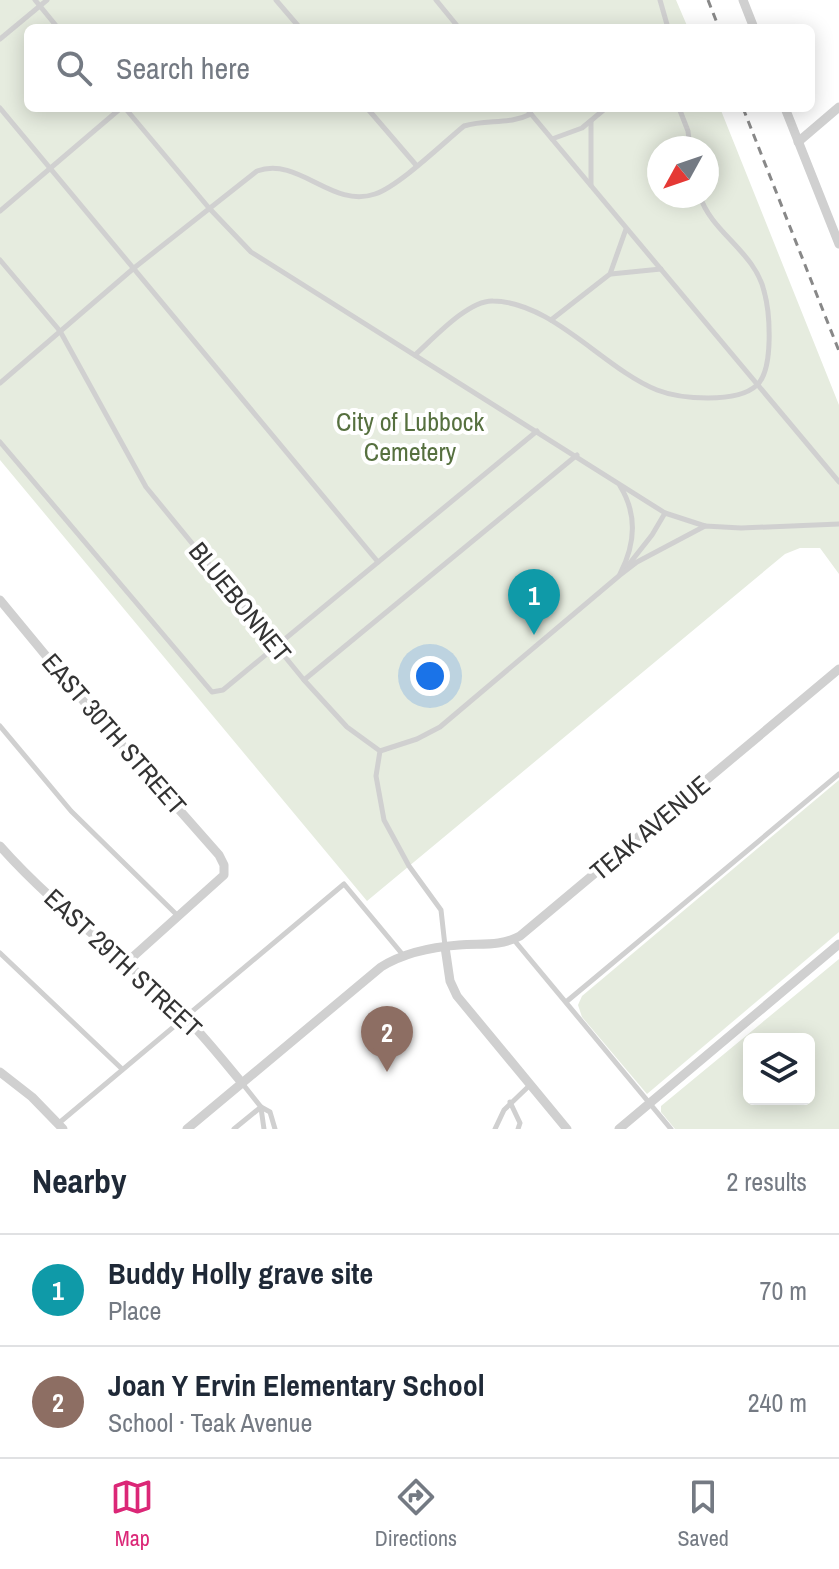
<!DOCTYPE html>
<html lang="en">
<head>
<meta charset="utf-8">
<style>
	:root { --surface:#fff; --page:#f2f2f3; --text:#1f2937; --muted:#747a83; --line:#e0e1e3; --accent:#db2777 }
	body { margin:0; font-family:"Archivo Narrow",sans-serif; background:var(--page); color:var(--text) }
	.controls { position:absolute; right:24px; bottom:24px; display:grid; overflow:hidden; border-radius:12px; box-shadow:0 4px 20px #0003 }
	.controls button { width:72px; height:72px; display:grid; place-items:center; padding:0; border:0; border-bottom:2px solid var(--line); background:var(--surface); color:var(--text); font:40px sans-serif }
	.compass { position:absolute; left:647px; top:136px; width:72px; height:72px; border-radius:50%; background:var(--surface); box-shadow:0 4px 20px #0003; rotate:230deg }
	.you { position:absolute; left:430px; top:676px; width:28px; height:28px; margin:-20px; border:6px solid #fff; border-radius:50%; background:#1a73e8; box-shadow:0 0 0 12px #1a73e833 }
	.badge { display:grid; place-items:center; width:52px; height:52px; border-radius:50%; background:var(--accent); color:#fff; font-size:26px; font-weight:700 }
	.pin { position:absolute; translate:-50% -66px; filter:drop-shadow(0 2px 4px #0008) }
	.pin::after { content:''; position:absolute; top:42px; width:28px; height:24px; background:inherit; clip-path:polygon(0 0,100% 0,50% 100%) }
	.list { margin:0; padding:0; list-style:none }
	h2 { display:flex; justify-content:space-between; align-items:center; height:104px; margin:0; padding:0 32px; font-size:34px }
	h2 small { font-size:26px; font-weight:400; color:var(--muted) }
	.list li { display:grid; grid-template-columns:52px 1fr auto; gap:24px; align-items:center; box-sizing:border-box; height:112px; padding:0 32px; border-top:2px solid var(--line) }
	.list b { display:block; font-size:30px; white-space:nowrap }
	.list p { margin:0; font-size:26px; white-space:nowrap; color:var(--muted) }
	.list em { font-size:26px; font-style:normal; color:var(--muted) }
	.icon { flex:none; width:44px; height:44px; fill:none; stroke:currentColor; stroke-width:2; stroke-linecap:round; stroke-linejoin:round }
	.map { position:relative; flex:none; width:839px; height:1129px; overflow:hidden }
	.search { position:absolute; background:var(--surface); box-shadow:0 4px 20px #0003; left:24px; right:24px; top:24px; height:88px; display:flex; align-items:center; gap:20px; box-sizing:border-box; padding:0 28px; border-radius:12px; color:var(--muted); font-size:30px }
	.sheet { height:328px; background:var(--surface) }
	nav { display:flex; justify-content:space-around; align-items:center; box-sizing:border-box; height:112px; border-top:2px solid var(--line); background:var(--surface); font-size:22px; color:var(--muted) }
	nav a { display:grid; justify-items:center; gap:4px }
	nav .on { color:var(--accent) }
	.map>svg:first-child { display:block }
</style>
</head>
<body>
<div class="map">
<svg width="839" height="1129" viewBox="0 0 839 1129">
	<rect width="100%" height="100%" fill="#fff"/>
	<g fill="#e6ecdf" fill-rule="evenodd">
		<path d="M0 0H676L688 28H28V108H720L839 405V574L820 548H800L785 554 367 901 0 460ZM659 148H707V196H659Z"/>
		<polygon points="839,780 839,932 647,1094 582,1017 578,1005 582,996"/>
		<path d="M839 959V1129H675L661 1112V1106ZM809 1039V1099H749V1039Z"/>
	</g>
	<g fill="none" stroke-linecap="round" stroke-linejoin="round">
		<g stroke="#d0d0d0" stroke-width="5">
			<polyline points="35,0 58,28"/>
			<polyline points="276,0 300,28"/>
			<polyline points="436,0 459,28"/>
			<polyline points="660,0 668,28"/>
			<polyline points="0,39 47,0"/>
			<polyline points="0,108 378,562"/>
			<polyline points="125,108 209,208 251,252 665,513 705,526"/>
			<polyline points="367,108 416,165"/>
			<polyline points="526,108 839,482"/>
			<polyline points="679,108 688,131 690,148"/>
			<polyline points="552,139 582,128 606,108"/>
			<polyline points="591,185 591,122"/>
			<polyline points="0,211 121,108"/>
			<polyline points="0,260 60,331 146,487 304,680 347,727 380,751 376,776 384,820 409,866 441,910 445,946"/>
			<polyline points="611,274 661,269"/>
			<polyline points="551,320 610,274 626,229"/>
			<path d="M415 355C433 339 468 300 493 301 553 302 604 369 657 390 680 399 737 404 757 385 774 369 770 312 764 291 755 252 711 232 700 196"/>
			<path d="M0 383 134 268 257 171C299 156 332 209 375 194 399 186 442 144 464 126 487 119 509 125 531 114"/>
			<polyline points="0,442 212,692 223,690 537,431"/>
			<path d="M620 486C638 515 635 545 620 574"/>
			<polyline points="626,568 652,535 665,513"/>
			<polyline points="304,680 577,455"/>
			<polyline points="0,726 71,811 177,915"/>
			<polyline points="380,751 417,739 440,727 620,575 637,562 705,526 741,528 839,524"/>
			<polyline points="514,940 671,1129"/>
			<polyline points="0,953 121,1068"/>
			<polyline points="566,1002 839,774"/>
			<polyline points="242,1083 261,1107 270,1112 275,1129"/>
			<polyline points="510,1102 520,1123 518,1129"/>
			<polyline points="261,1108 264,1129"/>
			<polyline points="59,1123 344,884 403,955"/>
			<polyline points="234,1129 261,1107"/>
			<polyline points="495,1129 504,1110 530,1085"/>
		</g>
		<g stroke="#d0d0d0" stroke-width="9">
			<polyline points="743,0 754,28"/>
			<polyline points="785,108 839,244"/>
			<polyline points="798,142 839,107"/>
			<polyline points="0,600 85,703 219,855 224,865 224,875 126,963"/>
			<path d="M0 846C53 906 119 953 177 1009 201 1032 221 1058 242 1083"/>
			<polyline points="445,947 450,981 457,996 567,1129"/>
			<polyline points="0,1072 32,1097 63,1129"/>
			<path d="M187 1129 381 967C405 952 432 947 459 945 481 943 499 947 520 936L839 669"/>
			<polyline points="619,1129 839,944"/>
		</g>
		<g stroke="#888" stroke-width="3" stroke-dasharray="8 6" stroke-linecap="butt">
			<polyline points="708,0 719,28"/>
			<polyline points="743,108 839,351"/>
		</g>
	</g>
	<g text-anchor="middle" stroke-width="8" stroke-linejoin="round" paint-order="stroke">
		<g font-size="26" fill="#56703f" stroke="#fff">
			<text x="410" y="431">City of Lubbock<tspan x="410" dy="30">Cemetery</tspan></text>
		</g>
		<g font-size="26" fill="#333" stroke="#fff">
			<text transform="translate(240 602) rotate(51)" y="9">BLUEBONNET</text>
			<text transform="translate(114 734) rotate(49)" y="9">EAST 30TH STREET</text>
			<text transform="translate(650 828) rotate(-40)" y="9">TEAK AVENUE</text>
			<text transform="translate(123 963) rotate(43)" y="9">EAST 29TH STREET</text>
		</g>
	</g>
</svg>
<div class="controls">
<button><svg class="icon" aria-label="layers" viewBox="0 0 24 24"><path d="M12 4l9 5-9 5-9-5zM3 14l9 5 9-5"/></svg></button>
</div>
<svg class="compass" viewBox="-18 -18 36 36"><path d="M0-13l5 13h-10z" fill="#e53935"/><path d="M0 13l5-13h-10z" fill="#747a83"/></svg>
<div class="you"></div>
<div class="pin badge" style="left:534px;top:635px;background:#0f9aa8">1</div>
<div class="pin badge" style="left:387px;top:1072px;background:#8d6e63">2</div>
<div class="search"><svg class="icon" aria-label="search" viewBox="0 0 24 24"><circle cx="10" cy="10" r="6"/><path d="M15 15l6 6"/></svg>Search here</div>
</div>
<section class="sheet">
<h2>Nearby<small>2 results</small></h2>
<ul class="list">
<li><span class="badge" style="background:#0f9aa8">1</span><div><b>Buddy Holly grave site</b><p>Place</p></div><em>70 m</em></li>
<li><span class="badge" style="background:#8d6e63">2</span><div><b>Joan Y Ervin Elementary School</b><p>School · Teak Avenue</p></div><em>240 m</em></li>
</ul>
</section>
<nav>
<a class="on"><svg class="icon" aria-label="map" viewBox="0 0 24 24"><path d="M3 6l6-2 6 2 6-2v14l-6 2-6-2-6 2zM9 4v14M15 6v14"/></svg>Map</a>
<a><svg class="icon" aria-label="directions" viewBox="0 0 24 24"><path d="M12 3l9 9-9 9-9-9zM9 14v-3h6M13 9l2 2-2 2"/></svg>Directions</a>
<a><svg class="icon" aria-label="saved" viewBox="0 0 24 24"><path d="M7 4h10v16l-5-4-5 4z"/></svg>Saved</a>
</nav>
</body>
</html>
